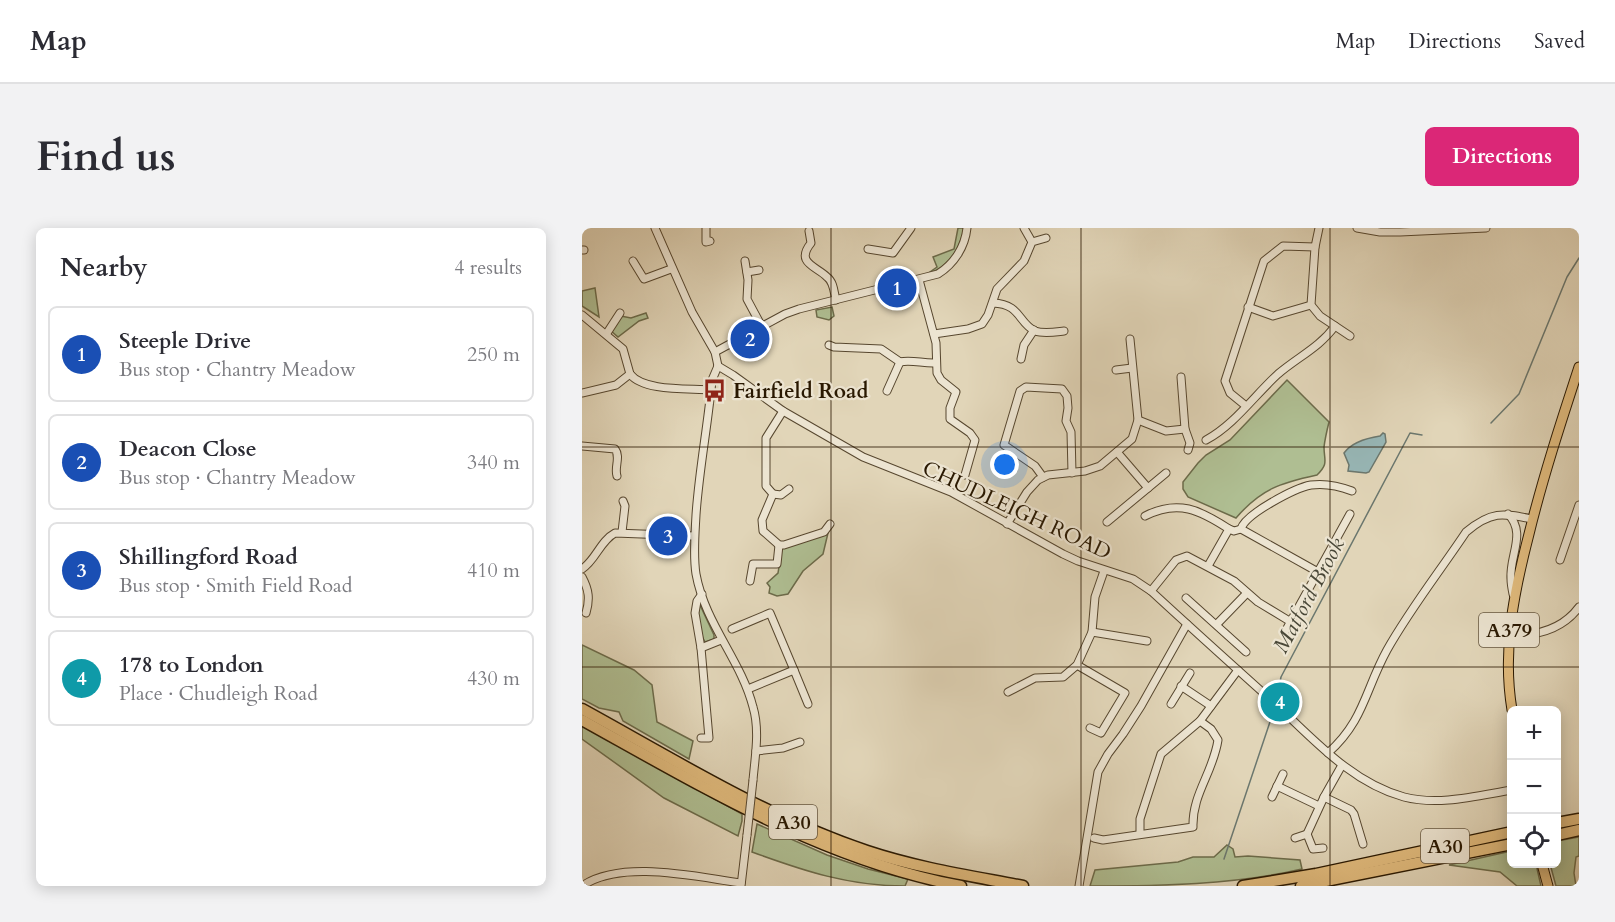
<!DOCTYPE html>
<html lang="en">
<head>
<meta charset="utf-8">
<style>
	:root { --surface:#fff; --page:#f2f2f3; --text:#2b2b33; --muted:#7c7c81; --line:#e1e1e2; --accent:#db2777 }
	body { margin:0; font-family:Cardo,serif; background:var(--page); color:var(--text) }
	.controls { position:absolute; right:18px; bottom:18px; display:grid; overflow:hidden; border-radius:9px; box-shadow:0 3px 15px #0003 }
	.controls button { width:54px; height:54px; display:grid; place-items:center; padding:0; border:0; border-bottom:2px solid var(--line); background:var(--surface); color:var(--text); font:30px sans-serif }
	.you { position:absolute; left:423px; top:237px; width:21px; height:21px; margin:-15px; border:4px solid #fff; border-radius:50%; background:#1a73e8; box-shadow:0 0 0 9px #1a73e833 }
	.badge { display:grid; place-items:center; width:39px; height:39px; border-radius:50%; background:var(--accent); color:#fff; font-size:20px; font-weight:700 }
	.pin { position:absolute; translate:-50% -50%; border:3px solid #fff; box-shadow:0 2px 6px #0006 }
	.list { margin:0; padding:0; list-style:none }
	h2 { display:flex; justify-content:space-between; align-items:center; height:78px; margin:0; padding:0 24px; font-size:26px }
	h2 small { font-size:20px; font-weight:400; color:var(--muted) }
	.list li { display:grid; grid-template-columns:39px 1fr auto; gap:18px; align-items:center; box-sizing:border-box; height:96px; margin:0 12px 12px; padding:0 12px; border:2px solid var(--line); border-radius:9px }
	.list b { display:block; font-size:22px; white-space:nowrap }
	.list p { margin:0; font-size:20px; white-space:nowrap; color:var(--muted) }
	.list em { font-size:20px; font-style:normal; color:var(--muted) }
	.icon { flex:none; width:33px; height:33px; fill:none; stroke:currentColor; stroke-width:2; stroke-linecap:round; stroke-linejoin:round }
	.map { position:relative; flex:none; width:997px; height:658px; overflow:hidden; border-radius:9px }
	header { display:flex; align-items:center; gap:36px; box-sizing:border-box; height:84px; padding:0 30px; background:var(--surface); border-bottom:2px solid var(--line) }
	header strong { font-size:28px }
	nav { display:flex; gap:33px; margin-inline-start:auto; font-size:21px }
	.intro { display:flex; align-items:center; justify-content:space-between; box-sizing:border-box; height:144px; padding:0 36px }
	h1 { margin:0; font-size:42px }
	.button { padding:15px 27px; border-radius:9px; background:var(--accent); color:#fff; font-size:21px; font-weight:700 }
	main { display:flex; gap:36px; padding:0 36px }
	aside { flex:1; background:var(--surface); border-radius:9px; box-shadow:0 3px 15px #0003 }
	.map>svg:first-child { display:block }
</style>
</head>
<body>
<header>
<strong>Map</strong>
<nav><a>Map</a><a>Directions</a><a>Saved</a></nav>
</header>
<div class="intro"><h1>Find us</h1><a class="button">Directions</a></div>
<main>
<aside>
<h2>Nearby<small>4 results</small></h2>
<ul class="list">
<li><span class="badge" style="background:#1a4fb4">1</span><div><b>Steeple Drive</b><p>Bus stop · Chantry Meadow</p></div><em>250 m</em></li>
<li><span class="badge" style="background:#1a4fb4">2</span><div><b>Deacon Close</b><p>Bus stop · Chantry Meadow</p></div><em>340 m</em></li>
<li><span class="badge" style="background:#1a4fb4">3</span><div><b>Shillingford Road</b><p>Bus stop · Smith Field Road</p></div><em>410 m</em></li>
<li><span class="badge" style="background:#0f9aa8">4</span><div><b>178 to London</b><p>Place · Chudleigh Road</p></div><em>430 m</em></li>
</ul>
</aside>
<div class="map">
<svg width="997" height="658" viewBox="0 0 997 658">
	<rect width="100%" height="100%" fill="#e1d5b8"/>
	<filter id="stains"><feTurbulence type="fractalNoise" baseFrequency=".00333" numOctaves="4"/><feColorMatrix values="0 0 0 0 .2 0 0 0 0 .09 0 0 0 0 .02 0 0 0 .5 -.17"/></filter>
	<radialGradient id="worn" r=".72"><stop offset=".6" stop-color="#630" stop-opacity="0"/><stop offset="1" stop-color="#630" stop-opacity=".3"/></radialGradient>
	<g fill="#afbe92" stroke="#6c6b4a" stroke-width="1.5">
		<path d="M376 0H382C378 22 367 39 345 46L355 39 351 29 372 21Z"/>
		<polygon points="13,60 17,89 0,78 0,63"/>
		<polygon points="250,79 252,88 247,92 235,89 234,82"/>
		<polygon points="64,85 66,90 57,93 36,109 28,102 39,88 49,90"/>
		<path d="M705 152 747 194C745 202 743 211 742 219 742 233 747 235 735 247 698 255 679 261 654 290L606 269 601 261V254L616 235 624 227 648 212Z"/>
		<polygon points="246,305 241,326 221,343 206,366 195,368 187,365 188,359 185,355 196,345 200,320"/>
		<path d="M118 377 132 407V411L123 414C117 404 114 389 118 377Z"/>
		<polygon points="0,417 52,442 70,457 75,494 111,513 107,531 41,493 37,484 17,480 0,471"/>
		<polygon points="0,498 160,586 160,593 156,608 82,570 0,511"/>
		<path d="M175 596 245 627 286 641 326 651 323 658C267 658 222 643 170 624Z"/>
		<polygon points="997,609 997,628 994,629 992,645 994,658 974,658 968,636 975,636 975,613"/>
		<path d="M645 617 651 621 653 629 666 628 718 632 720 641C651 657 578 658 508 658L513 642 596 634 611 629H632Z"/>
		<polygon points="929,623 930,636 954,636 959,658 935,658 918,644 867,637"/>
	</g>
	<path fill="#97b7b7" stroke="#6b776e" stroke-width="1.5" d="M801 205 803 206 804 214 787 244 784 245 766 243 767 237 762 225C770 214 785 210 798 208Z"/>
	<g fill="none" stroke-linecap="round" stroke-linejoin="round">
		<g stroke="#6b776e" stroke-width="1.5">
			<polyline points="909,195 937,166 985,49 997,30"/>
			<polyline points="694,474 699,449 828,205 840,207"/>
			<polyline points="642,631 693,479"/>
		</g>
		<defs>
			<g id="minor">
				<polyline points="73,0 110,84 133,124 136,138"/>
				<polyline points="124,0 124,14 128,13"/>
				<polyline points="442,0 450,14"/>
				<polyline points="737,0 733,19 729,77 738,88 768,108"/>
				<polyline points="775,0 798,4 818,4 904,0"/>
				<path d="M227 3 229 15C213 35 234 38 245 49 252 54 252 65 254 72"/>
				<polyline points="286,21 311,25 329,0"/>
				<polyline points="0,22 2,22"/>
				<polyline points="51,33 62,51 89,41"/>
				<polyline points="163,33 166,52 165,71 180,99"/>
				<polyline points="165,44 177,42"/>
				<polyline points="337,52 354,115 355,145 359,152 374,164 368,180 368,191 388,205 393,212 383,247"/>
				<path d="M411 75C439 76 436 95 453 103 462 106 473 104 482 103"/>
				<polyline points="666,79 691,88 729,77"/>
				<polyline points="0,87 41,121 48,146"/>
				<polyline points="25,105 38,85"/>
				<polyline points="352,106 386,101 400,96 406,87 415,61 442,33 450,14 464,10"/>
				<polyline points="247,117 252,119 299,121 318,134"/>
				<path d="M133 124 203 86 217 81 356 46C372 36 383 19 385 0"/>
				<polyline points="439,131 442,117 452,102"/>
				<path d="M318 134C329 131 342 136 354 135"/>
				<path d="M136 138 151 147 201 183 281 229 369 264 481 326 496 333 551 351 569 363C608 399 648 435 687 470 728 507 767 554 822 569 857 578 894 568 930 562"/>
				<path d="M136 138 130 152C126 197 117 242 114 287 113 307 111 327 114 346 123 396 159 432 171 479 178 502 173 529 171 552"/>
				<polyline points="534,142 550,140"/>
				<path d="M48 146C62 164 108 160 129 162"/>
				<polyline points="599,149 603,201 608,215 606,222"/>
				<polyline points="305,163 318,134"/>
				<polyline points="0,165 34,157 48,146"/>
				<polyline points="664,178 648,165 643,153 682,33 701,18 733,19"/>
				<polyline points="201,183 184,210 184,258 191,266 180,292 181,303 197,317 202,317 242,304 248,296"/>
				<polyline points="556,192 584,203 603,201"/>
				<path d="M624 212C652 197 672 168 696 146 716 129 738 119 753 98"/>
				<path d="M0 218 33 221C39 229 32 239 35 248"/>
				<polyline points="535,224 566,260"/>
				<polyline points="461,249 453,238 422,217 438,163 444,159 480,161 485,168 486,180 484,193 489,204 490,245"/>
				<polyline points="191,266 199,267 207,261"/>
				<path d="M926 286C945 305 927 328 929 351 929 356 930 361 931 366"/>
				<path d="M563 288C596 271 618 282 647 301"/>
				<polyline points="525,294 584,245"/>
				<polyline points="425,296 445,264 456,252 466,247 503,243 518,238 550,211 556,192 548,111"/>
				<path d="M659 301C663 286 713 260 729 257 743 255 757 258 770 263"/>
				<polyline points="40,304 43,278 41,273"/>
				<polyline points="978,332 997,277"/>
				<polyline points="626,338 647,301 652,303 659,301 736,344"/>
				<path d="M0 341C14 332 18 313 33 305L112 308"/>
				<path d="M0 349C7 362 8 371 4 385"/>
				<polyline points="168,353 171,336 195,336 197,317"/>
				<polyline points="569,363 594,332 605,328 652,353 676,374 709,394"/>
				<polyline points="604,370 664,424"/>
				<polyline points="635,396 665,365"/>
				<polyline points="150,401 188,385 212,442 166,461"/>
				<polyline points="704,402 768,286"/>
				<polyline points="510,404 565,413"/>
				<path d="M927 407C953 408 980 402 997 379"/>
				<polyline points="119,420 139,412"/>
				<polyline points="495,437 543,465 519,505 508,500"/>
				<polyline points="212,442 226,476"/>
				<polyline points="599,458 629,478"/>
				<polyline points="426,464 453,450 481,449 495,437 510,404 513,369 522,343"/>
				<polyline points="589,476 608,445"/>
				<polyline points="119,510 127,510 119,420 113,385 115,373 120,366"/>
				<polyline points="174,523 201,520 218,514"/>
				<path d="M746 525C782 493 783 462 805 422 828 381 858 343 884 304 909 283 920 285 950 291"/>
				<polyline points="695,558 737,578"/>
				<polyline points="690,569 701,546"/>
				<polyline points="742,569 769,582 772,586 781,616"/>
				<polyline points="558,606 558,591 579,526 618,493 656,442"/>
				<polyline points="725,606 742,569 760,537"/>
				<path d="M512 610 521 612 611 599C610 566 631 545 636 512L629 501 618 493"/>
				<polyline points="713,610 725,606 731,621 741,620"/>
				<path d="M0 658C40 631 114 649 159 655"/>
				<polyline points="159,658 165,607"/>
				<polyline points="497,658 516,544 526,526 541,506 559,478 605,396"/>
			</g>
			<g id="major">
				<path d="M930 482C920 422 932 364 947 306 961 249 979 194 997 139"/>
				<polyline points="960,636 966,658"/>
			</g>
			<g id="highway">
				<path d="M0 481C93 532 184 589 285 623 336 640 389 648 441 658"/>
				<path d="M0 492C121 559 241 632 379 658"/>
				<polyline points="975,595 997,591"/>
				<polyline points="975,607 997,602"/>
				<polyline points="661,658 734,646 930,604"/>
				<polyline points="719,658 930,616"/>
			</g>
		</defs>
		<use href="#minor" stroke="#57472f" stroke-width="9"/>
		<use href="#major" stroke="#291801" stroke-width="11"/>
		<use href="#highway" stroke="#291801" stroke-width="13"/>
		<use href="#minor" stroke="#ece4d1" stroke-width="7"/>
		<use href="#major" stroke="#e0ba7c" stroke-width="9"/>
		<use href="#highway" stroke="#e0ba7c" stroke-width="10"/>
		<defs>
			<polyline id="minor-bridge" points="165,607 171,552"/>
		</defs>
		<use href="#minor-bridge" stroke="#57472f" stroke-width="9" stroke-linecap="butt"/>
		<use href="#minor-bridge" stroke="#ece4d1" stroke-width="7"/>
	</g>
	<path fill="none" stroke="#291801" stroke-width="1.5" stroke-opacity="0.55" d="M249 0V658M499 0V658M748 0V658M0 219H997M0 439H997"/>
	<defs>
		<symbol id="bus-bare" viewBox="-9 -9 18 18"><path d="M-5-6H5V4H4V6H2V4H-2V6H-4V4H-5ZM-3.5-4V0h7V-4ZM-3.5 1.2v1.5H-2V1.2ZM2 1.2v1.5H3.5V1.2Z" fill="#8f2418" stroke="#ece4d1" stroke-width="2.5" paint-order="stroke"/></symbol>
	</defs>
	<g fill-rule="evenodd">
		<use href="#bus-bare" x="116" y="146" width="33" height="33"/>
	</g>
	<g text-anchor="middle" stroke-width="4.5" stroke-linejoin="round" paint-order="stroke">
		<g fill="#ece4d1" stroke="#64553f" stroke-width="1.5">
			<rect x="897" y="385" width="60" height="34" rx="4.5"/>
			<rect x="187" y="577" width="48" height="34" rx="4.5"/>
			<rect x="839" y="601" width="48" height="34" rx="4.5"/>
		</g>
		<g font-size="20" font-weight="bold" fill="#291801">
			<text x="927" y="409">A379</text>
			<text x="211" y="601">A30</text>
			<text x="863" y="625">A30</text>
		</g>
		<g font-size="21" font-weight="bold" fill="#291801" stroke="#ece4d1" text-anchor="start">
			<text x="151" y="170">Fairfield Road</text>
		</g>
		<g font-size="21" fill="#291801" stroke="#ece4d1">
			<text transform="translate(435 282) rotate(25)" y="7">CHUDLEIGH ROAD</text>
		</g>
		<g font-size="22" font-style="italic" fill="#4a4838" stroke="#ece4d1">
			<text transform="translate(726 367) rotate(-62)" y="8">Matford Brook</text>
		</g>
	</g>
	<rect width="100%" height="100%" filter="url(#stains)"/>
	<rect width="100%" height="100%" fill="url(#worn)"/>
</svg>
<div class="controls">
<button>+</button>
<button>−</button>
<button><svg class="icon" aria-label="locate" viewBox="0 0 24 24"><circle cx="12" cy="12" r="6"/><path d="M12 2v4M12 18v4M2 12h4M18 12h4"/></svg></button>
</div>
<div class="you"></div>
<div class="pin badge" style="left:315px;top:60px;background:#1a4fb4">1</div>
<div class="pin badge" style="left:168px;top:111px;background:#1a4fb4">2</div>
<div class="pin badge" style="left:86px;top:308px;background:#1a4fb4">3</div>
<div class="pin badge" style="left:698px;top:474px;background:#0f9aa8">4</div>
</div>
</main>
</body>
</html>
